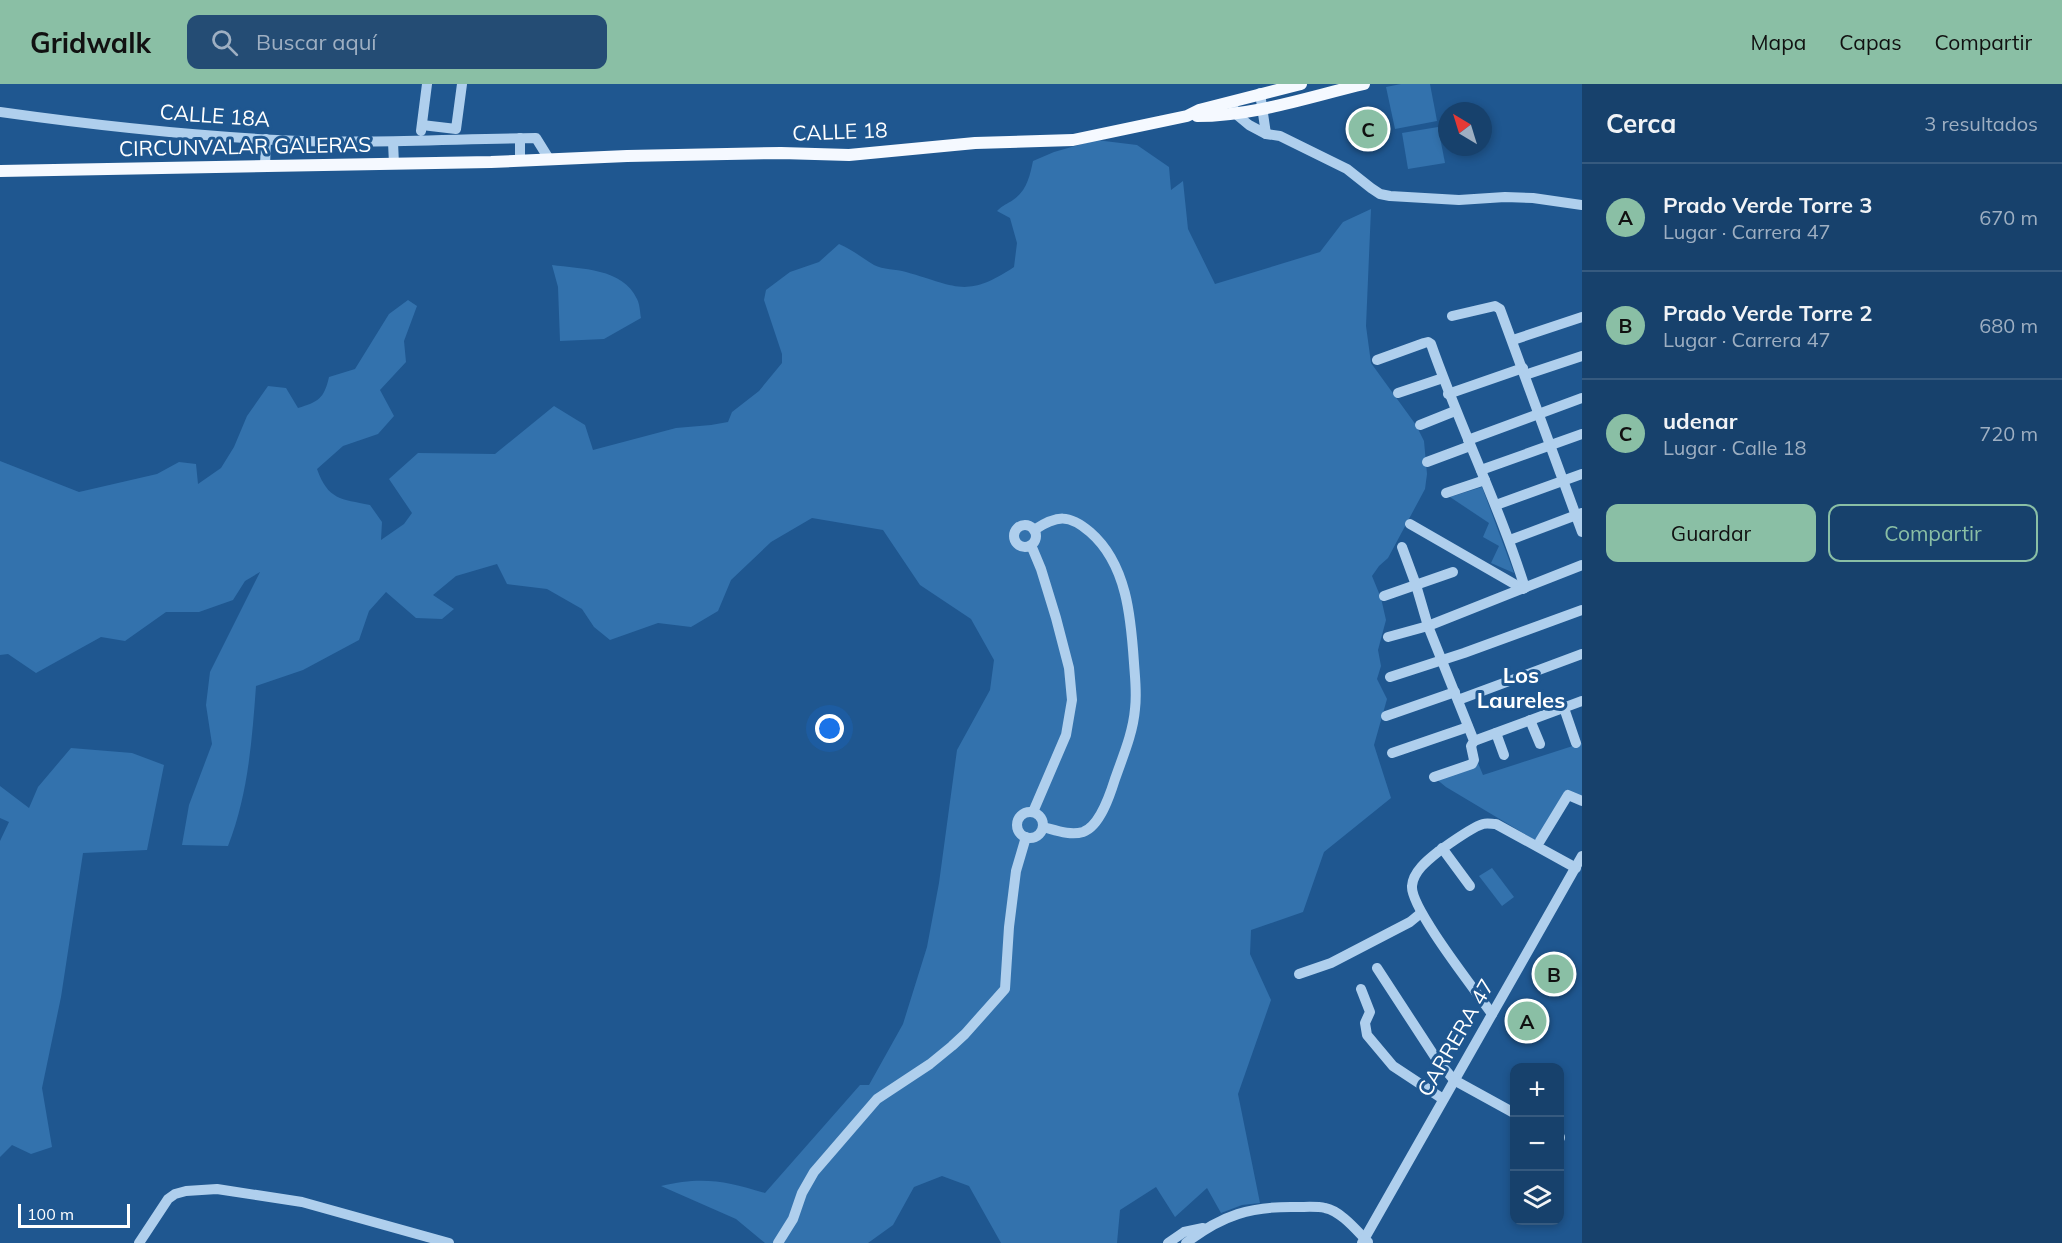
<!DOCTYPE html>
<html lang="es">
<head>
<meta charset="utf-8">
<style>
	:root { --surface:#17416c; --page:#244c74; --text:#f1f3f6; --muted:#9eafc2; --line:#365a7f; --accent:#8abfa5 }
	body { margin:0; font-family:Mulish,sans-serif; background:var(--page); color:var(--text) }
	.controls { position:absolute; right:18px; bottom:18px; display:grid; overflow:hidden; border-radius:12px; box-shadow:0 3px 9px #0003 }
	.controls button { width:54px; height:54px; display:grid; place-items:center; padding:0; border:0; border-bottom:2px solid var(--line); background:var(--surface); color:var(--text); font:30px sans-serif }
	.compass { position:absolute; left:1438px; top:18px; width:54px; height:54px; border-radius:50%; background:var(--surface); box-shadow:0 3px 9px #0003; rotate:322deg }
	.scale { position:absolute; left:18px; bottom:15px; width:112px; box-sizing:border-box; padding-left:6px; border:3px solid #fff; border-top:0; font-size:16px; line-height:21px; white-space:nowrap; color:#fff; -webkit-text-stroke:4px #1f5790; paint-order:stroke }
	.you { position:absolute; left:830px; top:645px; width:21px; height:21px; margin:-15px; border:4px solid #fff; border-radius:50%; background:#1a73e8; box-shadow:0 0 0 9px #1a73e833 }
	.badge { display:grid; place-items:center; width:39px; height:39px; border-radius:50%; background:var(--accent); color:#111; font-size:20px; font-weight:700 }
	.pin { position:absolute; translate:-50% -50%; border:3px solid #fff; box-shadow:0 2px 6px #0006 }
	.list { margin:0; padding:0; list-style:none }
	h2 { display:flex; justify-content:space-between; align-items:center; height:78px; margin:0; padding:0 24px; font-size:26px }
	h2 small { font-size:20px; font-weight:400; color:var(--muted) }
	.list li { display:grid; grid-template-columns:39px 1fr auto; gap:18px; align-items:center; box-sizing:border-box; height:108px; padding:0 24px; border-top:2px solid var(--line) }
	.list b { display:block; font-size:22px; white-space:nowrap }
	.list p { margin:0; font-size:20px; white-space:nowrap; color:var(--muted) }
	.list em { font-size:20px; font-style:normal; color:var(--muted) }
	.actions { display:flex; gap:12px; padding:18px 24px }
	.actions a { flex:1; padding:14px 0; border:2px solid var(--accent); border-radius:12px; text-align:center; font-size:21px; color:var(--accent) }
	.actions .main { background:var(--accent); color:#111 }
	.icon { flex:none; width:33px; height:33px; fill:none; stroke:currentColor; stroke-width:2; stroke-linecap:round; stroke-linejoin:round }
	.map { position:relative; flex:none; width:1582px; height:1159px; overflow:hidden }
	header { display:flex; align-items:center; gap:36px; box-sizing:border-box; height:84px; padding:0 30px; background:var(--accent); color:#111 }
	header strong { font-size:28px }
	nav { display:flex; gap:33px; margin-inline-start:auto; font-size:21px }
	.search { width:420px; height:54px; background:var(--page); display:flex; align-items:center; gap:15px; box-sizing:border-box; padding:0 21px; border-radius:12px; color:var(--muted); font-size:22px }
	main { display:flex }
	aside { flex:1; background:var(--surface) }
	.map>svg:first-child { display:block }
</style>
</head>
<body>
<header>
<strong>Gridwalk</strong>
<div class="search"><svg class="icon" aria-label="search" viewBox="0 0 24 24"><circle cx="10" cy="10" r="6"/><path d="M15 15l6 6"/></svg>Buscar aquí</div>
<nav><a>Mapa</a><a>Capas</a><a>Compartir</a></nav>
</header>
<main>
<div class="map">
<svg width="1582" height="1159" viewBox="0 0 1582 1159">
	<rect width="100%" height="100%" fill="#1f5790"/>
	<g fill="#3372ad">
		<polygon points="1401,0 1430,0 1437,37 1395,45 1386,3"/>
		<polygon points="1438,43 1445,79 1408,85 1402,49"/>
		<path d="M1096 56 1137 61 1169 83 1171 106 1183 97 1188 145 1215 200 1320 168 1343 138 1371 125 1366 242 1371 279 1416 341 1424 357 1427 390 1425 405 1388 474 1379 482 1372 492 1381 514 1386 536 1378 566 1381 582 1377 595 1387 615 1374 661 1391 714 1324 768 1303 828 1251 846 1250 870 1271 916 1238 1010 1260 1119 1242 1121 1221 1129 1207 1104 1175 1133 1156 1103 1120 1126 1117 1159H1001L969 1102 942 1092 914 1103 893 1141 868 1159H765L736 1135 661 1102C702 1092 726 1097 765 1109L860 1001H869L903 940 927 863 939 799 957 666 990 606 994 576 971 535 920 501 883 446 812 434 771 458 731 496 718 527 691 543 658 539 610 556 594 543 582 525 547 505 507 500 497 480 456 492 433 511 454 525 442 535 416 534 386 508 369 527 359 556 303 586 256 602C252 657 248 711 228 762L182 761 189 721 212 660 206 621 210 588 260 488 245 497 233 516 199 528H166L125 557 101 553 36 589 8 570 0 571V377L79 408 157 390 179 378 196 380 198 400 221 384 234 363 247 332 268 302 286 304 298 324C318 318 324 315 329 293L355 285 389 230 408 216 417 222 404 257 406 278 380 306 394 332 378 350 343 362 317 385C328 416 341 415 370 421L382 438 381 456 404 440 412 429 389 395 418 369 495 370 554 322 585 341 593 366 676 344 711 341 728 338 732 328 759 307 782 279V270L764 216 766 206 790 188 819 178 839 160C853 166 862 174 874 181 883 186 896 185 906 188 956 202 966 215 1014 183L1017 159 1010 134 997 127C1003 121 1007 120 1013 116 1027 107 1030 91 1033 77L1054 68Z"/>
		<path d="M552 181C581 185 623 184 637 215 640 221 640 229 641 234L604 255 560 257 558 203Z"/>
		<polygon points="1482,403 1514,489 1491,479 1499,462 1483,453 1489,439 1450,413"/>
		<polygon points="1582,659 1582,712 1568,708 1538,758 1446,703 1435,694 1478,679 1483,691"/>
		<polygon points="71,664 132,669 164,681 147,766 83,769 61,913 42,1004 52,1063 31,1070 12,1061 0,1073 0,757 9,738 0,734 0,702 29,724 38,703"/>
		<polygon points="1492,784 1514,813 1502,822 1479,792"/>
	</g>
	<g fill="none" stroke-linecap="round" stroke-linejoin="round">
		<g stroke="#afcfed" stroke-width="10">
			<polyline points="1260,9 1266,50"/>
			<polyline points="1234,25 1237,31 1249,41 1266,50 1280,52 1347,85 1371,104 1380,110 1390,112 1459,116 1505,113 1533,114 1582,121"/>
			<path d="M0 28C92 41 184 51 277 56 363 60 450 55 536 54L549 75"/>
			<polyline points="422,41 456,45 462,0"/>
			<polyline points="421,47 427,0"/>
			<polyline points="393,58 394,80"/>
			<polyline points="520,76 520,54"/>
			<polyline points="265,82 266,55"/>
			<polyline points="1452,232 1495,222 1500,225 1582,448"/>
			<polyline points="1513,256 1582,233"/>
			<path d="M1377 276 1424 259 1428 258 1431 260C1460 343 1499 421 1525 504"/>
			<polyline points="1525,291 1582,272"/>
			<polyline points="1398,309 1443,294"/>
			<polyline points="1448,310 1523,284"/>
			<polyline points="1420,341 1455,327"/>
			<polyline points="1468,356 1582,314"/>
			<polyline points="1427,378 1470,362"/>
			<polyline points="1481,386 1582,350"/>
			<polyline points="1446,409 1485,396"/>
			<polyline points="1496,421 1582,390"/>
			<polyline points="1410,440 1523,505"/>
			<circle cx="1025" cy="452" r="11"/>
			<path d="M1034 446C1057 431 1069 430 1090 448 1127 480 1131 534 1134 579 1135 594 1137 609 1135 625 1133 649 1123 672 1115 695 1110 711 1100 742 1083 748 1070 752 1055 746 1043 743"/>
			<polyline points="1510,456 1582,429"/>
			<polyline points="1031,461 1041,485 1056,534 1069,584 1072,616 1066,651 1033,728"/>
			<polyline points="1402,463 1416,501 1428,542 1474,657 1471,662 1474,676 1472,680 1434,693"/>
			<polyline points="1384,512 1453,488"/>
			<polyline points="1388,553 1428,542 1582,481"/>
			<polyline points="1390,593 1464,569 1582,526"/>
			<polyline points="1458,616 1582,570"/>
			<polyline points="1564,624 1576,659"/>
			<polyline points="1386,632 1455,608"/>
			<polyline points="1530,636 1540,660"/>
			<polyline points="1496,649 1504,671"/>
			<polyline points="1474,657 1582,617"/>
			<polyline points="1392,669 1468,643"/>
			<circle cx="1030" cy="741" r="13"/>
			<polyline points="1540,757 1568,711 1582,717"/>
			<polyline points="1442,764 1470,802"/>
			<polyline points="1377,884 1437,976 1454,996 1514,1029"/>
			<polyline points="1299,890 1331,879 1410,838 1421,829"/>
			<polyline points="1361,905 1370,928 1365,939 1367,951 1393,982 1443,1015"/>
			<path d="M1492 930C1476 907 1410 824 1412 802 1413 787 1429 775 1439 767 1449 760 1472 743 1483 740 1487 739 1492 740 1496 740L1576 784"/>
			<polyline points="1560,1053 1560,1054"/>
			<polyline points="139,1159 168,1115 175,1110 186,1107 217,1105 302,1118 449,1159"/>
			<polyline points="778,1159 793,1135 802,1109 814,1088 877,1015 930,980 952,962 965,950 1005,905 1009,843 1016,787 1026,753"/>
			<polyline points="1168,1159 1184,1148 1203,1144"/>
			<path d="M1186 1159C1222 1131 1251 1122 1297 1123 1306 1123 1317 1122 1325 1124 1341 1127 1357 1147 1368 1158"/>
			<polyline points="1362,1159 1582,772"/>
		</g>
		<g stroke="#f5f9ff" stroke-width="12">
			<path d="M1197 32C1255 32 1308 13 1364 0"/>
			<polyline points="0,87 491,78 627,72 781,69 849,71 975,59 1073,56 1187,32 1199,26 1301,0"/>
		</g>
	</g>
	<g text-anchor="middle" stroke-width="6" stroke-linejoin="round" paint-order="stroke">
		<g font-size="21" fill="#fff" stroke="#1f5790">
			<text transform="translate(215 32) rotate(4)" y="7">CALLE 18A</text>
			<text transform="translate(840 48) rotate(-2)" y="7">CALLE 18</text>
			<text transform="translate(245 63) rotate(-1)" y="7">CIRCUNVALAR GALERAS</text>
			<text transform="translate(1456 954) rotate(-60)" y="7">CARRERA 47</text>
		</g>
		<g font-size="22" font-weight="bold" fill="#fff" stroke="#1f5790">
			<text x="1521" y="599">Los<tspan x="1521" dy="25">Laureles</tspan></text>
		</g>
	</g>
</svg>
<div class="controls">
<button>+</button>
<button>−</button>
<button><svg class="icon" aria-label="layers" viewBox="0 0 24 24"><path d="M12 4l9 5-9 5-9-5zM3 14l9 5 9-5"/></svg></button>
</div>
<svg class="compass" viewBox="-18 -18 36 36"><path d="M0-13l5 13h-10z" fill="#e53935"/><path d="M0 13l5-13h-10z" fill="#9eafc2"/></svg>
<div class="scale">100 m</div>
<div class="you"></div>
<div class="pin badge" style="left:1527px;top:937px">A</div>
<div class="pin badge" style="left:1554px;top:890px">B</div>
<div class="pin badge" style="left:1368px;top:45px">C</div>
</div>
<aside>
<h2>Cerca<small>3 resultados</small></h2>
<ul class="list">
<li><span class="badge">A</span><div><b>Prado Verde Torre 3</b><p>Lugar · Carrera 47</p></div><em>670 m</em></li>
<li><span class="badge">B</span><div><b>Prado Verde Torre 2</b><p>Lugar · Carrera 47</p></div><em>680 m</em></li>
<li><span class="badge">C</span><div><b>udenar</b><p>Lugar · Calle 18</p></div><em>720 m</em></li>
</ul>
<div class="actions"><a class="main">Guardar</a><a>Compartir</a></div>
</aside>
</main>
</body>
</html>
